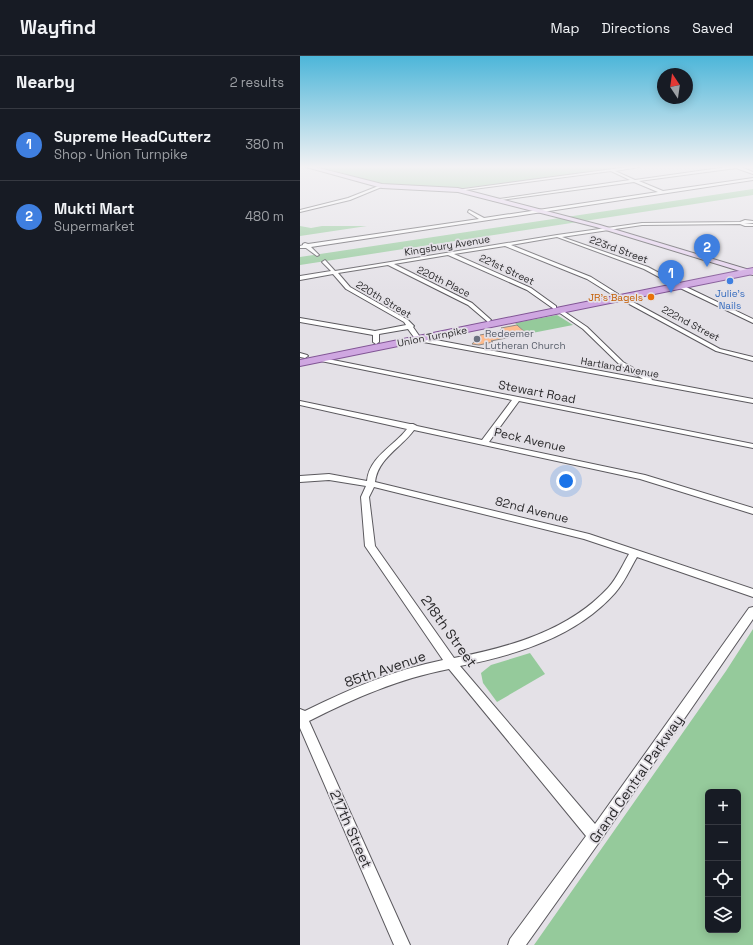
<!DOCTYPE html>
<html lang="en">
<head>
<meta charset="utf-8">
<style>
	:root { --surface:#171b24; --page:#20242c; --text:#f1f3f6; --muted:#9ea1a6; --line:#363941; --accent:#98b4ab }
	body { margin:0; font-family:"Space Grotesk",sans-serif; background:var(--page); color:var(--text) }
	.controls { position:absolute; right:12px; bottom:12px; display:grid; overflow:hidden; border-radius:6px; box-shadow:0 2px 10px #0003 }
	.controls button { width:36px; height:36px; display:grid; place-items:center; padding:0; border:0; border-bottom:1px solid var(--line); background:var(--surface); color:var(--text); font:20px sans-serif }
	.compass { position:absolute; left:357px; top:12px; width:36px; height:36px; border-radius:50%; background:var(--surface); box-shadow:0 2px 10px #0003; rotate:347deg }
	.you { position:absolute; left:266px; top:425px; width:14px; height:14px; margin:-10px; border:3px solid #fff; border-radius:50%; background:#1a73e8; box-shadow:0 0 0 6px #1a73e833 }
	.badge { display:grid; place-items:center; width:26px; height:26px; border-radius:50%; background:var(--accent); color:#fff; font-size:13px; font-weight:700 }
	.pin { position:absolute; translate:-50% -33px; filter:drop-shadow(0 1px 2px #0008) }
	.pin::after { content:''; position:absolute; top:21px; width:14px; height:12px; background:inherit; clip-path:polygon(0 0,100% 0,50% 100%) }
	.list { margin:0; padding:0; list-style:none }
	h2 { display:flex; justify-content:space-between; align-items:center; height:52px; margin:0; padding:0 16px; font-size:17px }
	h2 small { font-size:13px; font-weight:400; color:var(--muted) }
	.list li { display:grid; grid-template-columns:26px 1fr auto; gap:12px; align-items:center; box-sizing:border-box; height:72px; padding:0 16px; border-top:1px solid var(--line) }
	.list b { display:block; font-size:15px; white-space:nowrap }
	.list p { margin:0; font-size:13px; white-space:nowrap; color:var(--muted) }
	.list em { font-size:13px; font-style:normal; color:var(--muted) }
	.icon { flex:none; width:22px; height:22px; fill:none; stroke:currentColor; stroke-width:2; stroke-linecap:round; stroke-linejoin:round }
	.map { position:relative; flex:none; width:453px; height:889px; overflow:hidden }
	header { display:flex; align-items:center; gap:24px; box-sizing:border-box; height:56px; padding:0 20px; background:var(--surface); border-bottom:1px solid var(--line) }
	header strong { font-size:19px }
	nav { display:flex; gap:22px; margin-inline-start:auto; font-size:14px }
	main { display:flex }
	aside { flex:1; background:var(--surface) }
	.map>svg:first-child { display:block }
</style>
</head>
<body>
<header>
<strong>Wayfind</strong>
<nav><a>Map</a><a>Directions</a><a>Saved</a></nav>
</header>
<main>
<aside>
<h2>Nearby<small>2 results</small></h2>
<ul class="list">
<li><span class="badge" style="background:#3f7fe0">1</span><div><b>Supreme HeadCutterz</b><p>Shop · Union Turnpike</p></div><em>380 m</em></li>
<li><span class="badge" style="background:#3f7fe0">2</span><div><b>Mukti Mart</b><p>Supermarket</p></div><em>480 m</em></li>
</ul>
</aside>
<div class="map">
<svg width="453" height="889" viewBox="0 0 453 889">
	<rect width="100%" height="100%" fill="#e4e1e7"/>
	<g fill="#95ca9b" fill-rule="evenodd">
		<polygon points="20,111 330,111 157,133 86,129"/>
		<polygon points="453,133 453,139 0,209 0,201"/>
		<polygon points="0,170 11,172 22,170 67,170 0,180"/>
		<polygon points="257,259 273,269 227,278 215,267"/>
		<path d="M453 573V889H234L426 615ZM408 736H438V874H408Z"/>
		<polygon points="230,597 245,618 197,646 183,627 181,617 191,609"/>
	</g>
	<polygon fill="#fdbb8e" stroke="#8e8985" points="217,269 227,278 191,285 193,286 179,289 172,288 180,279 201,275 200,274 203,273 201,272"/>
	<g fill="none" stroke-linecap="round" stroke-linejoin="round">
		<defs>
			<g id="minor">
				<polygon points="328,111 339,111 315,115 335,124 427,111 441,111 453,116 453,118 436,112 339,125 363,135 453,122 453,124 11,191 19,199 17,200 6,192 0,192 0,190 3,189 3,188 5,187 8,188 179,163 168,156 169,154 184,162 358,136 334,126 194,145 192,144 330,124 311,115 158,135 156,134"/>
				<polygon points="81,129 84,130 50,144 0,156 0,154 48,142"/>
				<polygon points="445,164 453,165 453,167 444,167 453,168 453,170 445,170 440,168 342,169 262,181 348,211 376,226 376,228 374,229 344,213 257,181 211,189 291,221 318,238 318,240 316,241 287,223 205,190 154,198 231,232 256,250 256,252 254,253 227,234 148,199 94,208 172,247 190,263 191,264 188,266 168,249 88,209 38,217 50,231 108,264 114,270 113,271 120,281 343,323 319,308 283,273 257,255 257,253 259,252 287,271 323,306 351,322 352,324 453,343 453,347 118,285 116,284 108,273 79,278 79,286 76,288 73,286 73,279 0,266 0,262 75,275 106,269 104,266 46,233 33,218 0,224 0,220 31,215 22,206 25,204 35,215 257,179 342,167 440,166"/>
				<polygon points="378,229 382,229 453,263 453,267 378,231"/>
				<polygon points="322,240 420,293 453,301 453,305 416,295 320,243 320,241"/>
				<polygon points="0,297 7,299 8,300 5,302 0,301"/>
				<path d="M18 301 453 388V392L219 345 189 386 345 419 453 452V458L340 423 114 374C101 392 78 402 75 426L289 478 453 533V541L337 501C330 513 324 527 315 537 276 581 216 599 160 610L295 768 449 552 453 551V563L300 785 226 889H208L210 883 286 780 149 613C98 623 55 642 9 665L110 889H94L0 672V653L5 655C49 633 94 614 143 604L65 490 61 441 66 430 29 424 0 426V420L29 418 67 425C69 401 94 390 107 373L0 349V345L110 368H113L117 370 182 384 212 344 16 304V302ZM74 431 284 483 329 498C322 510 317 522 308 532 268 575 210 591 154 602L75 490 69 441Z"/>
			</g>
			<polygon id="secondary" points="6,111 15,111 82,128 158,132 300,169 453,215 453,219 296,171 158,136 82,132"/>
			<polygon id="primary" points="453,212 453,218 0,310 0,304"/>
		</defs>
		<use href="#minor" stroke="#5b595e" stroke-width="2"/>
		<use href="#secondary" stroke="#5b595e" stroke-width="2"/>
		<use href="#primary" stroke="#815595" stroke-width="2"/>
		<use href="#minor" fill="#fff" fill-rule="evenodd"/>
		<use href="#secondary" fill="#e7d3f0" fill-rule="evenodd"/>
		<use href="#primary" fill="#cfa7e1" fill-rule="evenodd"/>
	</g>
	<linearGradient id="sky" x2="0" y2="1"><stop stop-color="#4db6d9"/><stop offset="0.47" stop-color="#f3f2f4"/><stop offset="1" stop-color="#f3f2f4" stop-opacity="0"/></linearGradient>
	<rect width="453" height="236" fill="url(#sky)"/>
	<circle fill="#3f7fe0" stroke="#e4e1e7" stroke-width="1.5" cx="430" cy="225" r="4"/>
	<circle fill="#e8710a" stroke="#e4e1e7" stroke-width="1.5" cx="351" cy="241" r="4"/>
	<circle fill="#6b7280" stroke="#e4e1e7" stroke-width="1.5" cx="177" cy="283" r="4"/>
	<g text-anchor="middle" stroke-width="3.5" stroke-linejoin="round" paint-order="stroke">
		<g font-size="10" fill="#2b2a2c" stroke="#e4e1e7">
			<text transform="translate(147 189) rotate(-9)" y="4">Kingsbury Avenue</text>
			<text transform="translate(319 193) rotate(20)" y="4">223rd Street</text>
			<text transform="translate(207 213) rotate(25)" y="4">221st Street</text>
			<text transform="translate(144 225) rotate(26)" y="4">220th Place</text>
			<text transform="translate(84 243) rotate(31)" y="4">220th Street</text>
			<text transform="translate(391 267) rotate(28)" y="4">222nd Street</text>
			<text transform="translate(132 280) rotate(-11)" y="4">Union Turnpike</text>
			<text transform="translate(320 311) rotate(10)" y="4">Hartland Avenue</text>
		</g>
		<g font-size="10" fill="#366cbe" stroke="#e4e1e7">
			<text x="430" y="241">Julie's<tspan x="430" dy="12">Nails</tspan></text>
		</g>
		<g font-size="10" fill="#c56008" stroke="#e4e1e7" text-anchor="end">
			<text x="343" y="245">JR's Bagels</text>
		</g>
		<g font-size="10" fill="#5b616d" stroke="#e4e1e7" text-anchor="start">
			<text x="185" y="281">Redeemer<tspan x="185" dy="12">Lutheran Church</tspan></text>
		</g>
		<g font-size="12" fill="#2b2a2c" stroke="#e4e1e7">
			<text transform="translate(237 336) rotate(11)" y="4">Stewart Road</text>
			<text transform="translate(230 384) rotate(13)" y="4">Peck Avenue</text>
			<text transform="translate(232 454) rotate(14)" y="4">82nd Avenue</text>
		</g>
		<g font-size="14" fill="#2b2a2c" stroke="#e4e1e7">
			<text transform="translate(149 575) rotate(54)" y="5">218th Street</text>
			<text transform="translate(85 613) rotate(-19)" y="5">85th Avenue</text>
			<text transform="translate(336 723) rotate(-55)" y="5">Grand Central Parkway</text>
			<text transform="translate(51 773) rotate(66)" y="5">217th Street</text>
		</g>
	</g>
</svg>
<div class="controls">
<button>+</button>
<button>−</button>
<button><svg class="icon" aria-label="locate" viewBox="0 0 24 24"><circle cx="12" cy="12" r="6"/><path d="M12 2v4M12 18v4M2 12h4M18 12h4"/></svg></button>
<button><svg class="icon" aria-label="layers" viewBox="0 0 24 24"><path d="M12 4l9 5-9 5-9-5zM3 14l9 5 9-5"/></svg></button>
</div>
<svg class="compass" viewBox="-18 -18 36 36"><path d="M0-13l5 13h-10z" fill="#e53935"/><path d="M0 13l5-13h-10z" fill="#9ea1a6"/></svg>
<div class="you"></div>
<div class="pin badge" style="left:371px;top:237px;background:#3f7fe0">1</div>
<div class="pin badge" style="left:407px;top:211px;background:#3f7fe0">2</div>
</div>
</main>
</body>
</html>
